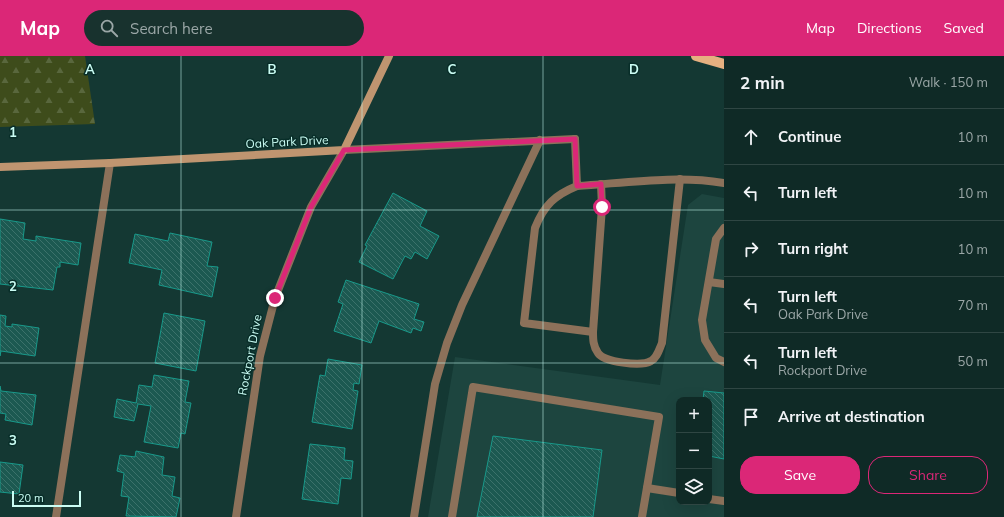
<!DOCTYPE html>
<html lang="en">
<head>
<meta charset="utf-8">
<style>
	:root { --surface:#0f2a26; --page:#18322e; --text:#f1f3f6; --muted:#9ba7a7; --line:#2f4643; --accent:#db2777 }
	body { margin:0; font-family:Mulish,sans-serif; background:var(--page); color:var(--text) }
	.controls { position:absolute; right:12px; bottom:12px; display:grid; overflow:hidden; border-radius:8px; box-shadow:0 4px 16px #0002 }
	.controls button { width:36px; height:36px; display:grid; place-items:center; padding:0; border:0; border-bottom:1px solid var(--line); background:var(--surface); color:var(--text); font:20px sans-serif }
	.scale { position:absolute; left:12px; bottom:10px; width:69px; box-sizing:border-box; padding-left:4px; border:2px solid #cbfdf4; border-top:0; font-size:11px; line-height:14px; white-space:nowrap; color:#cbfdf4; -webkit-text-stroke:3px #082e29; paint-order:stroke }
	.stop { position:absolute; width:12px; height:12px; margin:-9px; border:3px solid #db2777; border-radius:50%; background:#fff }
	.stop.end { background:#db2777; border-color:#fff; box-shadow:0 1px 4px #0008 }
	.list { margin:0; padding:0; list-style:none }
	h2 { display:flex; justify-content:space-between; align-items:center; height:52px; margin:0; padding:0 16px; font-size:17px }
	h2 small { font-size:13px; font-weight:400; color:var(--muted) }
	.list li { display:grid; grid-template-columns:26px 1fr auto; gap:12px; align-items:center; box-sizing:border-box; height:56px; padding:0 16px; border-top:1px solid var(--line) }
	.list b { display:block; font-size:15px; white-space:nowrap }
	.list p { margin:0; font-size:13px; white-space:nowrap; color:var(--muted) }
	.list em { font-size:13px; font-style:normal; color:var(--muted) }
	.actions { display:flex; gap:8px; padding:12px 16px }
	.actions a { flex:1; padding:9px 0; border:1px solid var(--accent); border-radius:16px; text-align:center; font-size:14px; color:var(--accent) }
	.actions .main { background:var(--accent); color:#fff }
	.icon { flex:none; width:22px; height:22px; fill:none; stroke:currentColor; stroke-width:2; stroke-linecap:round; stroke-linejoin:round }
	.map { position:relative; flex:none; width:724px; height:461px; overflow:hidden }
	header { display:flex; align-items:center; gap:24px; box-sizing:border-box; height:56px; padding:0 20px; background:var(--accent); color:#fff }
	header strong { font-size:19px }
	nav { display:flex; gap:22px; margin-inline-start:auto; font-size:14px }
	.search { width:280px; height:36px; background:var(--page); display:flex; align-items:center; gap:10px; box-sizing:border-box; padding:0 14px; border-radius:22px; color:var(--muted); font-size:15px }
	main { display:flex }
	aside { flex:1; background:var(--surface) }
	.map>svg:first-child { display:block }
</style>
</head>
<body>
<header>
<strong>Map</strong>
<div class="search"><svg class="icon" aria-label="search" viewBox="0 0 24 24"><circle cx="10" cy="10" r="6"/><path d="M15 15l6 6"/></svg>Search here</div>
<nav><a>Map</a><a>Directions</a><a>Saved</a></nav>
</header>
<main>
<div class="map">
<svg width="724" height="461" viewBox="0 0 724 461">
	<defs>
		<pattern id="forest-firs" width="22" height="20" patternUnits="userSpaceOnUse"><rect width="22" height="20" fill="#3e4c1b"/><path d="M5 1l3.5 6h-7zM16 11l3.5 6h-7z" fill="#59673d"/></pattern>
		<pattern id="building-back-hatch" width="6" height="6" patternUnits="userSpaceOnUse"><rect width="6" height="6" fill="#1c5951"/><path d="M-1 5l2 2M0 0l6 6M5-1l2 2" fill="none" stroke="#3c726b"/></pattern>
	</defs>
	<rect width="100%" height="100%" fill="#143833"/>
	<path fill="#1d453f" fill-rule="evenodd" d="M702 138 724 142V461H428L455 301 660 329 688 149ZM679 344H709V446H679Z"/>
	<polygon fill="url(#forest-firs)" points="0,0 85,0 95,68 0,71"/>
	<g fill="url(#building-back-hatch)" stroke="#18998a">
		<polygon points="393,137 427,155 420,170 439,180 427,203 415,196 411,203 405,200 393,223 359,206 367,190 365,189"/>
		<polygon points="0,163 25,167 23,183 36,185 36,180 81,187 78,209 60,206 60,211 57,211 53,234 0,228"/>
		<polygon points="170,177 212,186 207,210 218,211 212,241 159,229 162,214 129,207 135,178 168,185"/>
		<polygon points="346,224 419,248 414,263 424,266 421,275 413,272 411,277 379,265 371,287 334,275 343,248 338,246"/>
		<polygon points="164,257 205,265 196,315 155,307"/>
		<polygon points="0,259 6,260 5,270 12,271 12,268 39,272 35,300 1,295 0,300"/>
		<polygon points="328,303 362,309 359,328 354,327 353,334 358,335 352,373 312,366 320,319 325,320"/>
		<polygon points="154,319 189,325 185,346 191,347 185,378 181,377 178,392 144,386 151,350 138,348 134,365 114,361 117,343 136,347 139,329 152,331"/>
		<polygon points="0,330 1,335 36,339 32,369 5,364 6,358 0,357"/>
		<polygon points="704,335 724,337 724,403 709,400 709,344 703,344"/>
		<polygon points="493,380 602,394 593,461 477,461"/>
		<polygon points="310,388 345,392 344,404 353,405 351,423 341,422 338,448 302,443"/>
		<polygon points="136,395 164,401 162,419 175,421 172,440 180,442 176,461 126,460 129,441 121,440 124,417 117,415 120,399 135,401"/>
		<polygon points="0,406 23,409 19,438 0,436"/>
	</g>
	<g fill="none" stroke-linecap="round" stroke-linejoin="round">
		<g stroke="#8c715a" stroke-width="8">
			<path d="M575 83 577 130C625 127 676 119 724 127"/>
			<path d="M577 130C555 139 544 149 535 172L524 267 593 276 602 151 601 128"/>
			<polyline points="724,172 716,183 702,264 705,284 716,302 724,306"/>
			<polyline points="709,226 724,228"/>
			<path d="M593 276C593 283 593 290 598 297 604 306 641 311 651 305 657 302 659 294 662 287L680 123"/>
			<polyline points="647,432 679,437"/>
			<polyline points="709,443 724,445"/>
			<polyline points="56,461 110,107"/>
			<polyline points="414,461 435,328 447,287 462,249 540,84"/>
			<polyline points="452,461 473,331 659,361 642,461"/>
		</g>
		<polyline stroke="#8c715a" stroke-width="8" points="236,461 260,300 275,242 311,151 344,94 575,83"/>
		<polyline stroke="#bf9570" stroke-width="8" points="0,111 110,107 344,94 389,0"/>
		<polyline stroke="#e6b080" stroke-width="10" points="696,0 724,8"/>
	</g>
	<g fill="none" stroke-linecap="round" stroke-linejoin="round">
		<polyline stroke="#db2777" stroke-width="5" points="275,242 311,151 344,94 575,83 577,130 601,128 602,151"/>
	</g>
	<path fill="none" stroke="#cbfdf4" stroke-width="1" stroke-opacity="0.55" d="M181 0V461M362 0V461M543 0V461M0 154H724M0 307H724"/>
	<g text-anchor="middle" stroke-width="3" stroke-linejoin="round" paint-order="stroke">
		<g font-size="12" fill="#cbfdf4" stroke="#082e29">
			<text transform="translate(287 86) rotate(-3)" y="4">Oak Park Drive</text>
			<text transform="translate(250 299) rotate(-79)" y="4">Rockport Drive</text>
		</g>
	</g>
	<g font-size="13" text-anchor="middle" font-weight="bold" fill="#cbfdf4" stroke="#082e29" stroke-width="3" stroke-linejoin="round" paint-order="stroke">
		<text x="90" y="18">A</text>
		<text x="272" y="18">B</text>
		<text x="452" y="18">C</text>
		<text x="634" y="18">D</text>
		<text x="13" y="81">1</text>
		<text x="13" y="235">2</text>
		<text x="13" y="389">3</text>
	</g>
</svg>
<div class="controls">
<button>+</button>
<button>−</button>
<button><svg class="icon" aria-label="layers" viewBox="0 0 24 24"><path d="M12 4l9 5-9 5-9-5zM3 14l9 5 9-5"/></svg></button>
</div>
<div class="scale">20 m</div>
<div class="stop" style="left:602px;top:151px"></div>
<div class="stop end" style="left:275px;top:242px"></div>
</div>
<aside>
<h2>2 min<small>Walk · 150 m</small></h2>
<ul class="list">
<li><svg class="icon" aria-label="ahead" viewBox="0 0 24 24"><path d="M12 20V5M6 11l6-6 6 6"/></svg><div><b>Continue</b></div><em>10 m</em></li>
<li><svg class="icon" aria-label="left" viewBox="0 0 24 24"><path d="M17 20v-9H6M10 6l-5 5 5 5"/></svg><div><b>Turn left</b></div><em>10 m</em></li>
<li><svg class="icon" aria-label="right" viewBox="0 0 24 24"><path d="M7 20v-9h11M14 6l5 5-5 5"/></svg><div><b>Turn right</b></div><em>10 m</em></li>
<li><svg class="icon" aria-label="left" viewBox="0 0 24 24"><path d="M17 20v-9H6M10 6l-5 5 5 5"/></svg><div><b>Turn left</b><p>Oak Park Drive</p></div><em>70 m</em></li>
<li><svg class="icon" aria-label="left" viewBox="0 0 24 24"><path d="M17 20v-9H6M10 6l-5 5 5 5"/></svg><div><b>Turn left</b><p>Rockport Drive</p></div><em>50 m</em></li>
<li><svg class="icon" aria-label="arrive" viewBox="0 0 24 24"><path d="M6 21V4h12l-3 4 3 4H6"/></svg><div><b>Arrive at destination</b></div></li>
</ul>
<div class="actions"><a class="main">Save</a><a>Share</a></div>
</aside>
</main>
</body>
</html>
